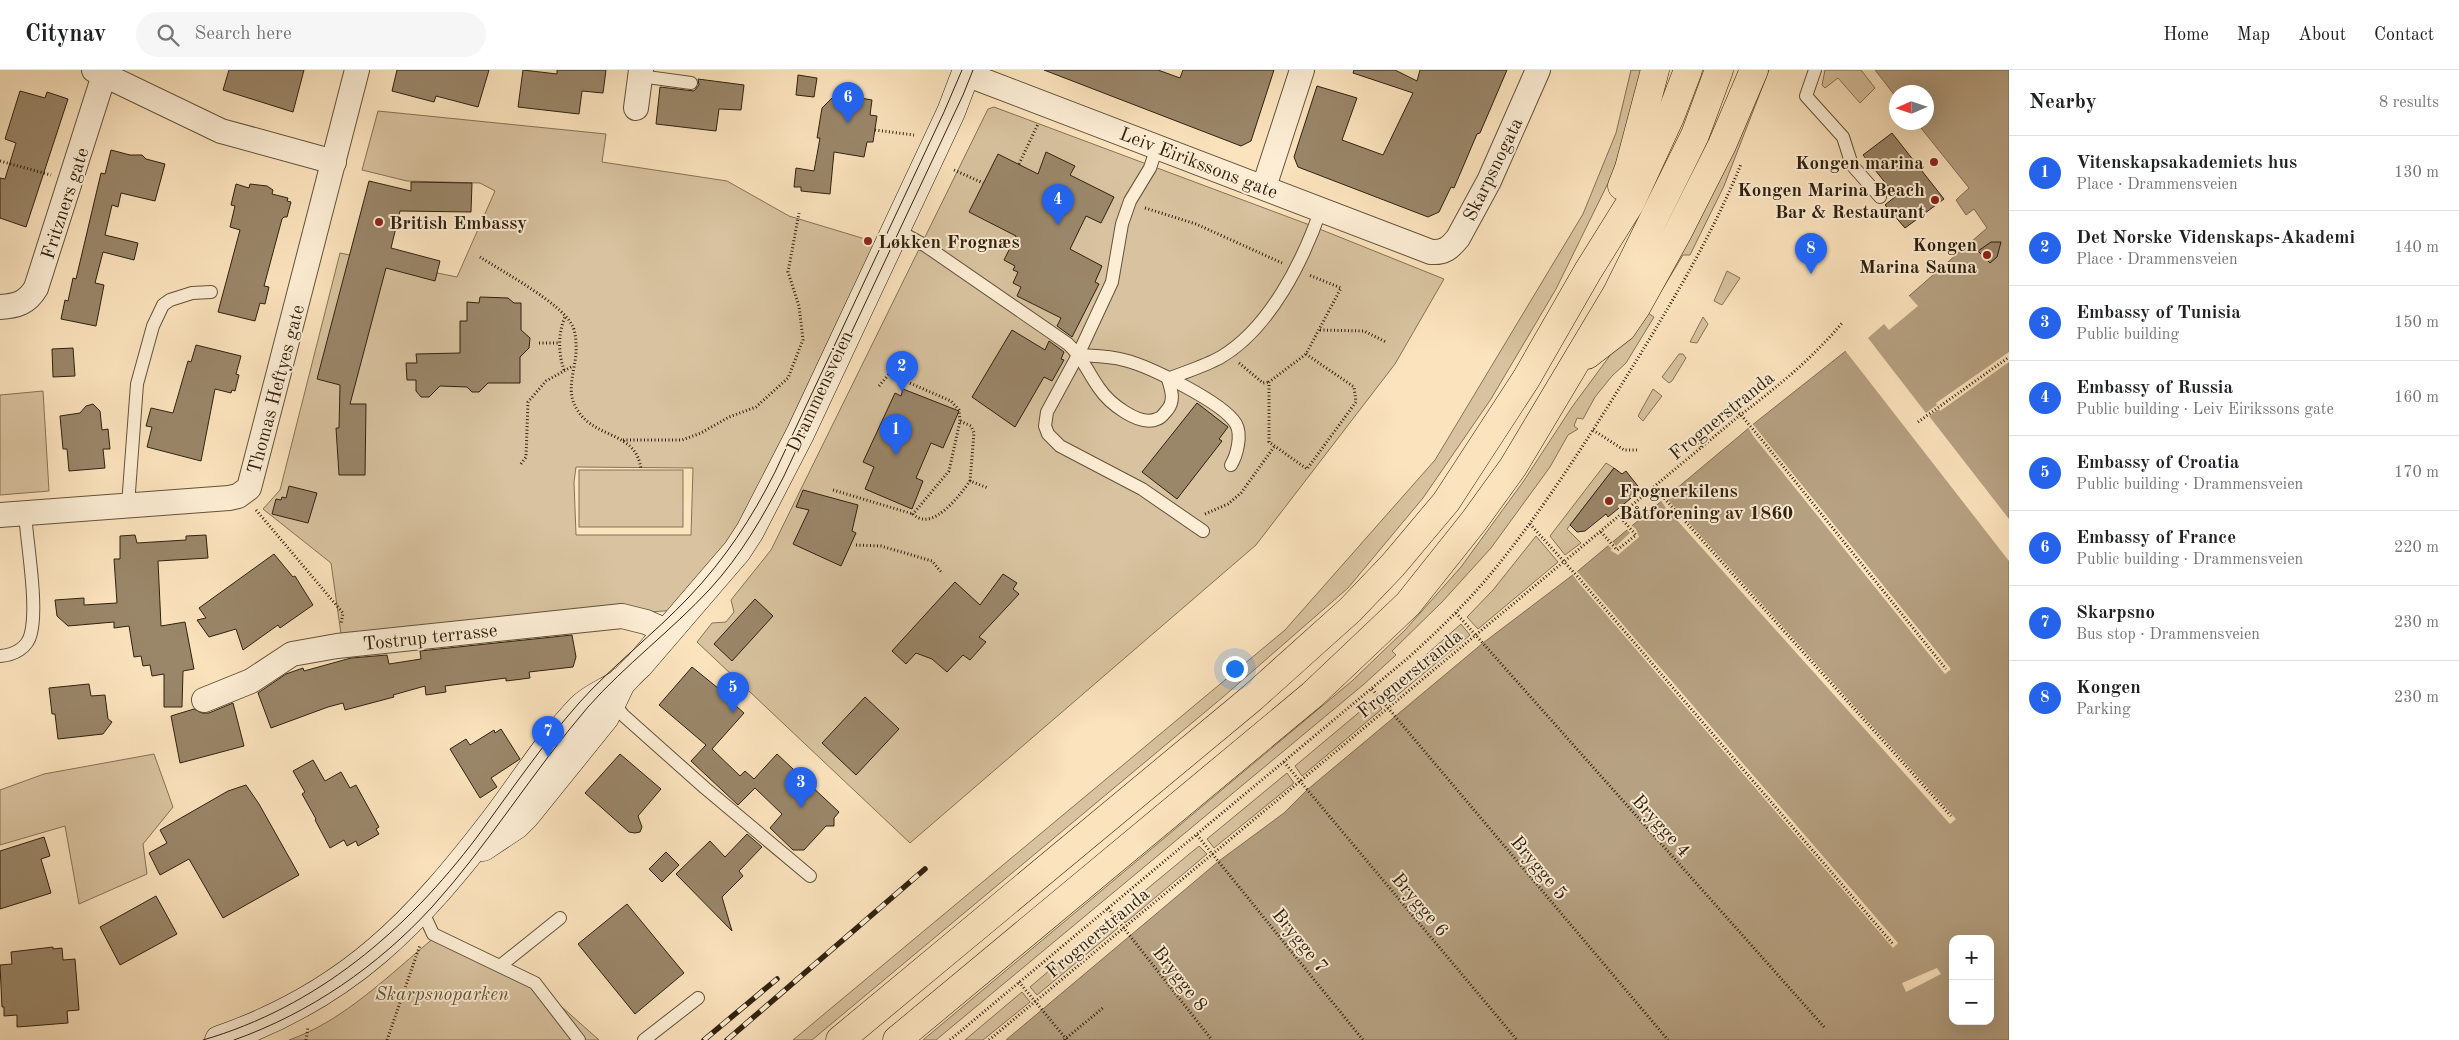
<!DOCTYPE html>
<html lang="en">
<head>
<meta charset="utf-8">
<style>
	:root { --surface:#fff; --page:#f6f6f6; --text:#202124; --muted:#757577; --line:#e0e0e0; --accent:#2563eb }
	body { margin:0; font-family:"Old Standard TT",serif; background:var(--page); color:var(--text) }
	.controls { position:absolute; right:15px; bottom:15px; display:grid; overflow:hidden; border-radius:10px; box-shadow:0 5px 20px #0002 }
	.controls button { width:45px; height:45px; display:grid; place-items:center; padding:0; border:0; border-bottom:1px solid var(--line); background:var(--surface); color:var(--text); font:25px sans-serif }
	.compass { position:absolute; left:1889px; top:15px; width:45px; height:45px; border-radius:50%; background:var(--surface); box-shadow:0 5px 20px #0002; rotate:267deg }
	.you { position:absolute; left:1234px; top:598px; width:18px; height:18px; margin:-12px; border:4px solid #fff; border-radius:50%; background:#1a73e8; box-shadow:0 0 0 8px #1a73e833 }
	.badge { display:grid; place-items:center; width:32px; height:32px; border-radius:50%; background:var(--accent); color:#fff; font-size:16px; font-weight:700 }
	.pin { position:absolute; translate:-50% -41px; filter:drop-shadow(0 1px 2px #0008) }
	.pin::after { content:''; position:absolute; top:26px; width:18px; height:15px; background:inherit; clip-path:polygon(0 0,100% 0,50% 100%) }
	.list { margin:0; padding:0; list-style:none }
	h2 { display:flex; justify-content:space-between; align-items:center; height:65px; margin:0; padding:0 20px; font-size:21px }
	h2 small { font-size:16px; font-weight:400; color:var(--muted) }
	.list li { display:grid; grid-template-columns:32px 1fr auto; gap:15px; align-items:center; box-sizing:border-box; height:75px; padding:0 20px; border-top:1px solid var(--line) }
	.list b { display:block; font-size:19px; white-space:nowrap }
	.list p { margin:0; font-size:16px; white-space:nowrap; color:var(--muted) }
	.list em { font-size:16px; font-style:normal; color:var(--muted) }
	.icon { flex:none; width:28px; height:28px; fill:none; stroke:currentColor; stroke-width:2; stroke-linecap:round; stroke-linejoin:round }
	.map { position:relative; flex:none; width:2009px; height:970px; overflow:hidden }
	header { display:flex; align-items:center; gap:30px; box-sizing:border-box; height:70px; padding:0 25px; background:var(--surface); border-bottom:1px solid var(--line) }
	header strong { font-size:24px }
	nav { display:flex; gap:28px; margin-inline-start:auto; font-size:18px }
	.search { width:350px; height:45px; background:var(--page); display:flex; align-items:center; gap:12px; box-sizing:border-box; padding:0 18px; border-radius:28px; color:var(--muted); font-size:19px }
	main { display:flex }
	aside { flex:1; background:var(--surface) }
	.map>svg:first-child { display:block }
</style>
</head>
<body>
<header>
<strong>Citynav</strong>
<div class="search"><svg class="icon" aria-label="search" viewBox="0 0 24 24"><circle cx="10" cy="10" r="6"/><path d="M15 15l6 6"/></svg>Search here</div>
<nav><a>Home</a><a>Map</a><a>About</a><a>Contact</a></nav>
</header>
<main>
<div class="map">
<svg width="2009" height="970" viewBox="0 0 2009 970">
	<rect width="100%" height="100%" fill="#fbe3bd"/>
	<filter id="stains"><feTurbulence type="fractalNoise" baseFrequency=".004" numOctaves="4"/><feColorMatrix values="0 0 0 0 .2 0 0 0 0 .09 0 0 0 0 .02 0 0 0 .5 -.17"/></filter>
	<radialGradient id="worn" r=".72"><stop offset=".6" stop-color="#630" stop-opacity="0"/><stop offset="1" stop-color="#630" stop-opacity=".3"/></radialGradient>
	<g fill="#d8c29f" stroke="#847257" fill-rule="evenodd">
		<polygon points="1631,0 1642,0 1614,101 1556,219 1491,329 1423,428 1348,518 1223,627 812,970 793,970 1285,560 1435,390 1583,144 1616,63"/>
		<polygon points="1761,0 1769,0 1724,116 1690,185 1683,185 1648,243 1654,247 1626,293 1612,306 1595,327 1583,349 1577,348 1574,356 1578,359 1568,365 1550,397 1491,478 1442,532 1392,581 1396,585 1363,615 936,970 923,970 1352,611 1405,560 1461,497 1523,412 1572,337 1645,238"/>
		<polygon points="1825,0 1861,0 1875,18 1860,33 1838,8 1825,18 1822,15"/>
		<polygon points="994,37 1307,154 1444,209 1395,294 1256,475 910,773 697,572 712,553 726,552 734,542 731,530 771,480 988,39"/>
		<path d="M378 41 606 64 602 92 727 111 789 146 875 172 729 482 678 540 341 564 331 493 263 439 280 420 340 183 457 207 495 121 480 113 407 111 362 100ZM576 397 693 398 691 465H576L574 412Z"/>
		<polygon points="1727,201 1740,208 1722,235 1714,231"/>
		<polygon points="1703,247 1708,254 1697,273 1690,272"/>
		<polygon points="1679,284 1683,284 1686,288 1672,311 1669,313 1662,307"/>
		<polygon points="1653,319 1662,326 1643,351 1638,346"/>
		<polygon points="43,321 49,421 0,425 0,325"/>
		<polygon points="1606,393 1614,398 1567,459 1581,473 1565,485 1550,466"/>
		<rect x="579" y="400" width="104" height="57"/>
		<polygon points="1536,466 1558,492 1478,559 1467,547 1493,520"/>
		<polygon points="1461,554 1470,565 1389,632 1384,624 1385,621"/>
		<polygon points="1375,629 1382,639 1302,706 1295,696"/>
		<polygon points="154,684 173,737 143,774 147,804 79,834 65,756 0,775 0,720 44,704"/>
		<polygon points="1287,703 1294,713 1214,778 1207,769"/>
		<polygon points="1199,776 1207,784 1125,853 1118,843"/>
		<polygon points="1110,849 1118,858 1037,925 1030,917"/>
		<path d="M435 867 535 913 599 970H289C344 951 390 904 435 867Z"/>
		<polygon points="1022,922 1030,932 983,970 965,970"/>
	</g>
	<path fill="#b6a182" stroke="#806e54" fill-rule="evenodd" d="M1875 0H2009V970H1006L1219 791 1284 743 1307 720 1483 573 1578 501 1756 352 1847 280 1987 158 1974 139 1966 145 1956 130 1969 118 1917 53 1926 52V22H1896V27ZM1953 869H1990V951H1953Z"/>
	<g fill="#fbe3bd">
		<polygon points="1908,225 1918,236 1889,260 1884,254 1868,268 1926,343 1937,335 1936,333 2009,282 2009,292 1940,341 1939,339 1929,346 2009,449 2009,491 1844,279 1863,261 1865,263"/>
		<polygon points="1751,352 1951,599 1945,604 1754,367 1747,356"/>
		<polygon points="1663,424 1956,749 1950,754 1666,438 1659,428"/>
		<polygon points="1629,453 1636,459 1639,467 1618,485 1610,480 1612,479 1606,473 1610,469 1616,476 1630,463 1625,457"/>
		<polygon points="1575,499 1898,873 1893,878 1578,512 1571,502"/>
		<polygon points="1937,898 1941,904 1906,922 1902,913"/>
	</g>
	<g fill="#9a8669" stroke="#30210f">
		<polygon points="229,0 304,0 293,42 223,20"/>
		<polygon points="397,0 489,0 478,37 436,26 434,32 392,21"/>
		<polygon points="523,0 557,4 557,0 606,0 603,23 582,21 579,44 518,37"/>
		<polygon points="1044,0 1158,0 1180,8 1183,0 1274,0 1251,71 1241,76"/>
		<polygon points="1354,0 1395,0 1417,11 1420,0 1507,0 1480,63 1477,64 1454,118 1451,117 1439,142 1428,147 1298,97 1294,87 1317,16 1357,28 1342,70 1383,85 1413,23 1353,3"/>
		<polygon points="798,5 817,8 814,27 796,25"/>
		<polygon points="698,9 744,15 741,40 719,39 716,61 656,54 660,17 694,21 699,15"/>
		<polygon points="841,19 851,21 855,27 872,30 870,45 877,46 873,72 867,72 864,87 834,82 830,124 801,121 801,117 794,117 796,98 814,101 820,68 817,68 822,38"/>
		<polygon points="20,21 45,28 47,22 68,29 26,157 0,148 0,108 5,109 16,73 5,69"/>
		<polygon points="1892,63 1944,129 1905,158 1885,135 1896,126 1863,85"/>
		<polygon points="111,80 130,85 142,85 146,89 165,94 155,131 121,123 118,137 112,135 105,165 138,173 134,190 103,182 95,213 104,215 96,256 61,249 65,230 68,231 73,208 76,209 101,103 105,104"/>
		<polygon points="1046,82 1075,96 1070,105 1114,127 1101,153 1086,146 1070,179 1102,196 1095,212 1099,214 1072,267 1057,256 1061,248 1017,226 1021,217 1013,213 1018,202 1013,200 1015,196 1004,190 1016,166 969,142 998,84 1038,104"/>
		<polygon points="369,111 411,121 411,112 472,113 471,142 400,141 391,178 440,191 435,211 386,198 350,334 366,334 365,405 339,405 336,358 339,358 340,315 317,309"/>
		<polygon points="236,114 249,118 250,114 267,116 273,120 272,124 288,128 287,131 291,132 287,147 284,147 282,149 264,216 269,217 265,234 260,233 255,251 218,242 240,160 230,157 235,136 231,135"/>
		<polygon points="1991,172 2001,172 1997,187 1990,193 1978,181"/>
		<polygon points="480,227 508,228 514,233 521,233 521,260 530,268 529,278 520,287 520,313 488,313 479,322 472,322 467,317 440,316 429,327 421,327 416,321 416,310 407,310 406,293 417,293 416,284 460,283 460,251 467,251 467,232 479,233"/>
		<polygon points="1012,260 1045,280 1049,271 1064,282 1061,289 1064,290 1052,311 1044,307 1015,357 972,327"/>
		<polygon points="196,275 241,286 236,304 239,305 235,321 232,320 231,323 215,319 201,391 147,377 152,357 146,356 151,338 173,343 188,291 191,292"/>
		<polygon points="73,278 75,306 53,307 52,279"/>
		<polygon points="903,319 959,341 943,378 931,373 916,408 923,411 912,439 865,419 874,397 863,392 895,323 901,326"/>
		<polygon points="1197,333 1228,357 1219,369 1222,371 1177,429 1142,402"/>
		<polygon points="93,334 100,341 102,360 108,359 110,379 103,379 105,398 69,401 67,379 63,379 60,346 80,343 86,336"/>
		<polygon points="1614,398 1622,404 1626,401 1641,420 1608,447 1606,444 1585,461 1577,462 1570,455"/>
		<polygon points="289,416 317,423 308,453 272,444 276,429 281,430 282,427 286,428"/>
		<polygon points="803,420 858,435 852,461 856,463 841,496 793,474 809,440 796,437"/>
		<polygon points="135,465 137,473 186,470 186,466 206,465 208,488 158,491 161,556 185,552 194,599 183,601 182,637 164,637 164,604 152,606 150,595 143,596 141,586 134,587 129,556 114,558 114,552 68,556 57,546 55,530 84,528 84,535 117,533 114,489 120,489 120,466"/>
		<polygon points="274,484 293,507 295,506 313,535 280,558 278,555 243,580 236,559 209,567 197,550 206,548 199,538"/>
		<polygon points="1003,504 1017,513 1013,519 1019,524 979,567 986,572 970,590 963,585 947,602 932,589 916,583 906,594 892,581 955,512 980,535"/>
		<polygon points="755,529 773,546 732,591 714,574"/>
		<polygon points="572,565 576,587 573,597 529,602 530,608 506,611 506,608 445,616 446,622 426,625 425,616 393,625 394,627 345,640 343,633 328,637 271,658 258,623 286,604 303,598 304,601 351,588 387,585 389,594 421,589 420,581"/>
		<polygon points="692,597 729,627 727,628 744,643 712,679 740,706 745,701 754,709 777,684 839,742 834,748 834,756 826,756 804,780 793,780 770,758 782,744 755,718 738,735 691,691 706,675 659,635"/>
		<polygon points="89,614 91,626 105,625 108,649 112,652 103,664 58,669 55,644 52,644 49,618"/>
		<polygon points="865,627 899,659 856,705 822,673"/>
		<polygon points="233,633 244,676 180,693 171,646 194,639 202,643 209,643"/>
		<polygon points="501,659 520,689 491,708 497,717 480,728 450,679 466,669 470,675 494,660 495,663"/>
		<polygon points="620,684 661,719 638,746 642,757 640,762 635,763 629,762 585,723"/>
		<polygon points="313,690 325,711 341,702 350,718 356,715 379,757 376,759 379,764 358,776 356,771 347,776 344,770 330,778 315,750 316,749 302,724 305,722 293,701"/>
		<polygon points="246,715 259,734 299,805 223,848 189,789 160,805 149,783 167,773 160,760 228,721"/>
		<polygon points="747,764 762,777 739,801 743,806 722,827 732,861 676,804 710,771 725,787"/>
		<polygon points="44,767 50,786 41,789 51,823 0,839 0,781"/>
		<polygon points="666,782 679,795 662,812 649,799"/>
		<polygon points="156,826 177,864 120,895 100,857"/>
		<polygon points="627,834 684,903 635,944 578,874"/>
		<polygon points="53,877 53,879 62,878 63,890 75,889 79,940 67,941 68,953 17,957 17,945 4,946 4,937 2,937 0,895 12,894 11,882"/>
	</g>
	<g fill="none" stroke-linecap="round" stroke-linejoin="round">
		<defs>
			<g id="lane">
				<polyline points="1815,0 1806,26 1843,67 1852,95 1880,127"/>
				<polyline points="640,6 691,13"/>
				<polyline points="1157,77 1150,98 1130,131 1122,154 1112,212 1078,285 1047,342 1045,356 1048,364 1060,376 1142,419 1203,461"/>
				<path d="M895 159 926 176 1068 274C1082 286 1088 303 1099 318 1109 333 1139 357 1157 349 1162 348 1165 342 1168 339 1175 330 1171 319 1168 309"/>
				<path d="M1078 285C1093 286 1110 286 1124 290 1149 296 1224 333 1236 354 1242 365 1237 385 1231 395"/>
				<path d="M1168 309C1185 302 1205 296 1221 287 1270 258 1303 191 1321 139"/>
				<polyline points="128,435 137,314 153,256 163,235 170,230 192,223 211,222"/>
				<path d="M0 586C14 585 28 578 31 563 38 534 27 474 25 443"/>
				<polyline points="612,630 623,645 705,718 810,806"/>
				<polyline points="422,840 433,864 535,913 579,970"/>
				<polyline points="500,896 560,848"/>
				<polyline points="644,970 698,928"/>
			</g>
			<g id="street">
				<polyline points="94,0 221,61 334,92"/>
				<path d="M966 4 1431 182C1444 183 1450 178 1458 168L1489 111 1538 0"/>
				<polyline points="636,38 641,0"/>
				<polyline points="1264,117 1302,0"/>
				<path d="M0 237C17 236 27 233 36 218L104 5"/>
				<polyline points="0,445 229,428 238,426 249,418 357,0"/>
				<polyline points="204,630 251,611 292,584 337,576 622,546 646,552 666,561"/>
			</g>
			<g id="secondary">
				<polyline points="483,777 516,755 526,745 605,647 622,611"/>
				<path d="M219 970C349 925 417 852 498 746 525 710 550 670 581 638 593 626 610 621 623 611 628 606 633 600 639 595L737 481 750 461 800 364 951 42 967 0"/>
			</g>
			<g id="highway">
				<polyline points="1622,116 1629,98 1655,0"/>
				<polyline points="1587,285 1622,258 1637,236 1678,162 1722,75 1754,0"/>
				<polyline points="840,970 1252,628 1350,540 1393,495 1446,432 1526,309 1588,201 1631,132 1670,47 1688,0"/>
				<polyline points="897,970 1312,625 1408,534 1474,451 1513,397 1617,223 1695,65 1719,0"/>
			</g>
		</defs>
		<use href="#lane" stroke="#63523a" stroke-width="14"/>
		<use href="#street" stroke="#63523a" stroke-width="26"/>
		<use href="#secondary" stroke="#30210f" stroke-width="29"/>
		<use href="#highway" stroke="#30210f" stroke-width="29"/>
		<g stroke="#30210f" stroke-width="3" stroke-dasharray="1 2.5" stroke-linecap="butt">
			<polyline points="875,60 914,65"/>
			<polyline points="0,91 51,105"/>
			<polyline points="1019,94 1038,54"/>
			<polyline points="954,100 983,113"/>
			<polyline points="1145,138 1196,154 1282,193"/>
			<path d="M480 187C503 202 561 233 572 255 575 260 576 269 576 274 578 297 563 319 578 341 597 370 637 361 641 400"/>
			<polyline points="1320,260 1364,261 1386,272"/>
			<polyline points="539,273 560,273"/>
			<polyline points="1306,284 1354,317 1356,332 1307,399 1269,372 1269,312 1306,284 1341,218 1309,205"/>
			<polyline points="1239,293 1263,313 1269,312"/>
			<path d="M564 300C558 283 558 263 565 247"/>
			<polyline points="879,316 889,304 951,331 959,340 960,351"/>
			<polyline points="1733,339 1741,345 1766,375 1946,599"/>
			<polyline points="1918,352 2009,287"/>
			<polyline points="1593,360 1624,380 1637,380"/>
			<polyline points="623,370 682,370 701,363 729,347 756,337 788,308 803,270 799,236 788,202 799,143"/>
			<polyline points="1697,370 1702,378"/>
			<polyline points="521,394 526,387 528,332 546,311 573,296"/>
			<path d="M970 411 974 363 971 356 960 351 949 401 913 444C932 463 960 425 970 411L988 418"/>
			<polyline points="1655,418 1951,746"/>
			<polyline points="833,420 913,444"/>
			<polyline points="256,440 343,543 341,554"/>
			<polyline points="1205,444 1228,434 1241,423 1274,377"/>
			<polyline points="1530,454 1577,506 1893,874"/>
			<polyline points="1601,462 1617,480 1636,465 1620,447"/>
			<polyline points="856,475 881,476 932,491 942,503"/>
			<polyline points="1456,543 1825,958"/>
			<polyline points="1372,619 1668,970"/>
			<polyline points="1284,692 1517,970"/>
			<polyline points="1197,765 1363,970"/>
			<polyline points="1108,838 1212,970"/>
			<polyline points="1019,912 1067,970"/>
			<polyline points="306,970 308,957"/>
			<polyline points="387,970 420,875"/>
			<path d="M950 970 1408 588C1440 559 1471 529 1498 495 1547 434 1589 367 1630 301 1671 234 1712 166 1741 94"/>
			<path d="M989 970 1739 346C1776 318 1812 289 1842 253"/>
			<polyline points="1064,970 1104,937"/>
		</g>
		<use href="#lane" stroke="#fcedd4" stroke-width="12"/>
		<use href="#street" stroke="#fcedd4" stroke-width="24"/>
		<use href="#secondary" stroke="#fcedd4" stroke-width="28"/>
		<use href="#highway" stroke="#fbe3bd" stroke-width="28"/>
		<g stroke="#30210f" stroke-width="1">
			<path d="M203 970C317 937 406 861 477 767 510 722 542 675 579 633 613 595 654 564 689 527 725 489 752 448 775 402L944 42 962 0"/>
			<path d="M234 970C310 943 378 896 432 837 489 774 533 701 588 637 625 595 671 561 710 519 741 485 763 447 784 406L963 25 973 0"/>
		</g>
		<defs>
			<g id="rail">
				<polyline points="704,970 777,909"/>
				<polyline points="727,970 925,799"/>
			</g>
		</defs>
		<use href="#rail" stroke="#30210f" stroke-width="5.5"/>
		<use href="#rail" stroke="#fcedd4" stroke-width="4" stroke-dasharray="11" stroke-linecap="butt"/>
	</g>
	<g fill="#8f2418" stroke="#fcedd4" stroke-width="2">
		<circle cx="1934" cy="92" r="5"/>
		<circle cx="1935" cy="130" r="5"/>
		<circle cx="379" cy="152" r="5"/>
		<circle cx="868" cy="171" r="5"/>
		<circle cx="1987" cy="185" r="5"/>
		<circle cx="1609" cy="431" r="5"/>
	</g>
	<g text-anchor="middle" stroke-width="4" stroke-linejoin="round" paint-order="stroke">
		<g font-size="19" fill="#30210f" stroke="#fcedd4">
			<text transform="translate(1199 92) rotate(21)" y="7">Leiv Eirikssons gate</text>
			<text transform="translate(1492 99) rotate(-64)" y="7">Skarpsnogata</text>
			<text transform="translate(64 133) rotate(-72)" y="7">Fritzners gate</text>
			<text transform="translate(275 319) rotate(-75)" y="7">Thomas Heftyes gate</text>
			<text transform="translate(819 321) rotate(-65)" y="7">Drammensveien</text>
			<text transform="translate(1721 345) rotate(-39)" y="7">Frognerstranda</text>
			<text transform="translate(430 566) rotate(-6)" y="7">Tostrup terrasse</text>
			<text transform="translate(1409 603) rotate(-39)" y="7">Frognerstranda</text>
			<text transform="translate(1662 755) rotate(48)" y="7">Brygge 4</text>
			<text transform="translate(1540 797) rotate(50)" y="7">Brygge 5</text>
			<text transform="translate(1421 834) rotate(50)" y="7">Brygge 6</text>
			<text transform="translate(1097 862) rotate(-40)" y="7">Frognerstranda</text>
			<text transform="translate(1301 870) rotate(51)" y="7">Brygge 7</text>
			<text transform="translate(1181 908) rotate(52)" y="7">Brygge 8</text>
		</g>
		<g font-size="19" font-weight="bold" fill="#30210f" stroke="#fcedd4" text-anchor="end">
			<text x="1924" y="99">Kongen marina</text>
			<text x="1925" y="126">Kongen Marina Beach<tspan x="1925" dy="22">Bar &amp; Restaurant</tspan></text>
			<text x="389" y="159" text-anchor="start">British Embassy</text>
			<text x="878" y="178" text-anchor="start">Løkken Frognæs</text>
			<text x="1977" y="181">Kongen<tspan x="1977" dy="22">Marina Sauna</tspan></text>
			<text x="1619" y="427" text-anchor="start">Frognerkilens<tspan x="1619" dy="22">Båtforening av 1860</tspan></text>
		</g>
		<g font-size="19" font-style="italic" fill="#62513a" stroke="#fcedd4">
			<text x="442" y="930">Skarpsnoparken</text>
		</g>
	</g>
	<rect width="100%" height="100%" filter="url(#stains)"/>
	<rect width="100%" height="100%" fill="url(#worn)"/>
</svg>
<div class="controls">
<button>+</button>
<button>−</button>
</div>
<svg class="compass" viewBox="-18 -18 36 36"><path d="M0-13l5 13h-10z" fill="#e53935"/><path d="M0 13l5-13h-10z" fill="#757577"/></svg>
<div class="you"></div>
<div class="pin badge" style="left:896px;top:385px">1</div>
<div class="pin badge" style="left:902px;top:322px">2</div>
<div class="pin badge" style="left:801px;top:738px">3</div>
<div class="pin badge" style="left:1058px;top:155px">4</div>
<div class="pin badge" style="left:733px;top:643px">5</div>
<div class="pin badge" style="left:848px;top:53px">6</div>
<div class="pin badge" style="left:548px;top:687px">7</div>
<div class="pin badge" style="left:1811px;top:204px">8</div>
</div>
<aside>
<h2>Nearby<small>8 results</small></h2>
<ul class="list">
<li><span class="badge">1</span><div><b>Vitenskapsakademiets hus</b><p>Place · Drammensveien</p></div><em>130 m</em></li>
<li><span class="badge">2</span><div><b>Det Norske Videnskaps-Akademi</b><p>Place · Drammensveien</p></div><em>140 m</em></li>
<li><span class="badge">3</span><div><b>Embassy of Tunisia</b><p>Public building</p></div><em>150 m</em></li>
<li><span class="badge">4</span><div><b>Embassy of Russia</b><p>Public building · Leiv Eirikssons gate</p></div><em>160 m</em></li>
<li><span class="badge">5</span><div><b>Embassy of Croatia</b><p>Public building · Drammensveien</p></div><em>170 m</em></li>
<li><span class="badge">6</span><div><b>Embassy of France</b><p>Public building · Drammensveien</p></div><em>220 m</em></li>
<li><span class="badge">7</span><div><b>Skarpsno</b><p>Bus stop · Drammensveien</p></div><em>230 m</em></li>
<li><span class="badge">8</span><div><b>Kongen</b><p>Parking</p></div><em>230 m</em></li>
</ul>
</aside>
</main>
</body>
</html>
